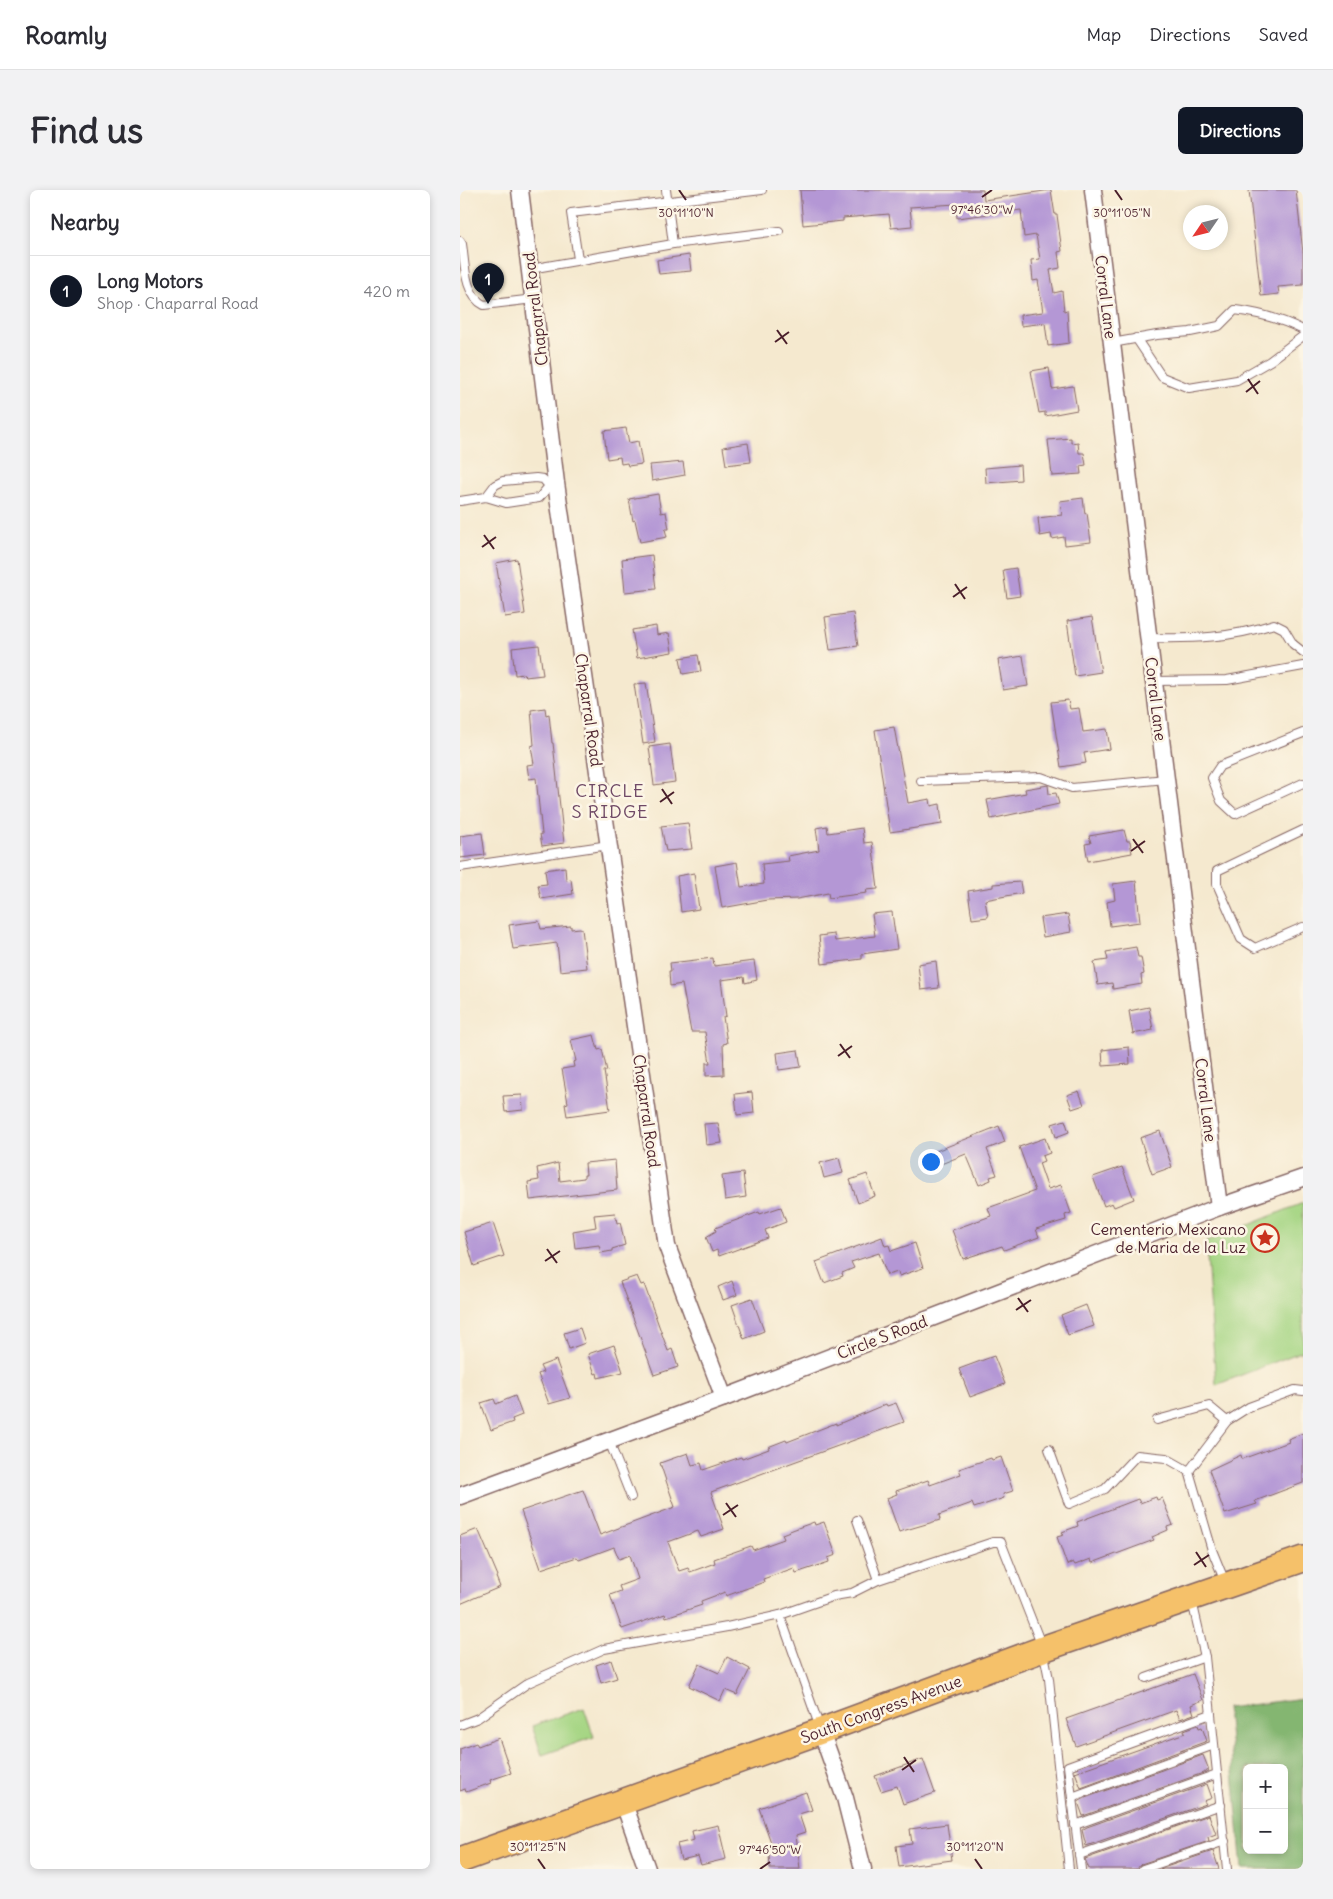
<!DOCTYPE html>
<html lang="en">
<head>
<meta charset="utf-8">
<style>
	:root { --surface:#fff; --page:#f2f2f3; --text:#2b2b33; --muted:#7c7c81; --line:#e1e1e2; --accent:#111827 }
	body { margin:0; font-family:Delius,sans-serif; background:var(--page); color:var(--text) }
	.controls { position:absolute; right:15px; bottom:15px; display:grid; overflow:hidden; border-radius:8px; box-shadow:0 2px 8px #0003 }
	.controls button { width:45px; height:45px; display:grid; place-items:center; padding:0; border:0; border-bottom:1px solid var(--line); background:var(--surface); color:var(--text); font:25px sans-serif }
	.compass { position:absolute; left:723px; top:15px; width:45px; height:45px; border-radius:50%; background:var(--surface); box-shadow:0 2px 8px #0003; rotate:235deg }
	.you { position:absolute; left:470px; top:971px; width:18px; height:18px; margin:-12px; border:4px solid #fff; border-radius:50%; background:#1a73e8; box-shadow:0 0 0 8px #1a73e833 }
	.badge { display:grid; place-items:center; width:32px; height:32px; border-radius:50%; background:var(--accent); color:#fff; font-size:16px; font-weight:700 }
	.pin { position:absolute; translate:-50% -41px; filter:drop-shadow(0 1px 2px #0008) }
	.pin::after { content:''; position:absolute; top:26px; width:18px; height:15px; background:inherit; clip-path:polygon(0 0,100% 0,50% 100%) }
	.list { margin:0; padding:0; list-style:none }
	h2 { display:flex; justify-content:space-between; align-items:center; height:65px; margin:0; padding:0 20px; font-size:21px }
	h2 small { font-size:16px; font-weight:400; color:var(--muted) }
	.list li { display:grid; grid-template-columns:32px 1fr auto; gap:15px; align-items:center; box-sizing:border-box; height:70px; padding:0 20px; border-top:1px solid var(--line) }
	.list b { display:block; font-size:19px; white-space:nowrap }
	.list p { margin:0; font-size:16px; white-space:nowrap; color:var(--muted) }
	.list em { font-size:16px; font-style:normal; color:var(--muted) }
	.map { position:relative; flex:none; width:843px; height:1679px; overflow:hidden; border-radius:8px }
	header { display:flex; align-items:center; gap:30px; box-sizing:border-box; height:70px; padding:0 25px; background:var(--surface); border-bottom:1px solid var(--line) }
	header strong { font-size:24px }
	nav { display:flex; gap:28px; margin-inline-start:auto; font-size:18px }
	.intro { display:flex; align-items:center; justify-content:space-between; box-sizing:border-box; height:120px; padding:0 30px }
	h1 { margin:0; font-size:35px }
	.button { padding:12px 22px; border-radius:8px; background:var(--accent); color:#fff; font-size:18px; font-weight:700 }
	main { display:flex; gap:30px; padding:0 30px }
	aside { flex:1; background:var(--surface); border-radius:8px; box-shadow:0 2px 8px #0003 }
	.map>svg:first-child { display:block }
</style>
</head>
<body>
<header>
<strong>Roamly</strong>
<nav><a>Map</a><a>Directions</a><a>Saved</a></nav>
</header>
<div class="intro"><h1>Find us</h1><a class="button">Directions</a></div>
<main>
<aside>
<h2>Nearby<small></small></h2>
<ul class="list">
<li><span class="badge">1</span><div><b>Long Motors</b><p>Shop · Chaparral Road</p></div><em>420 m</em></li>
</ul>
</aside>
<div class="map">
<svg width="843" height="1679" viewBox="0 0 843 1679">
	<rect width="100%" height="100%" fill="#fcf5e5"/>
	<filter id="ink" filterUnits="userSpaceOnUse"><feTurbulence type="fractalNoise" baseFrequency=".02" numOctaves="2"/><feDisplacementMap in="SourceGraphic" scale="10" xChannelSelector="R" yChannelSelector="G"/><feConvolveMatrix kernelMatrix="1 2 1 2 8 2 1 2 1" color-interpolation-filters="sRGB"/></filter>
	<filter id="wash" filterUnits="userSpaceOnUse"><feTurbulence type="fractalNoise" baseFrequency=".0096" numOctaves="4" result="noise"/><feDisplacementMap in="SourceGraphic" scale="20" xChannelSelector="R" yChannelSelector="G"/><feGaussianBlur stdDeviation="1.12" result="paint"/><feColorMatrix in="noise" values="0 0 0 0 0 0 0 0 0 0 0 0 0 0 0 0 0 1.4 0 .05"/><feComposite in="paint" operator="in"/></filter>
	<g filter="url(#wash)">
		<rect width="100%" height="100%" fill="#f5e9cf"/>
		<g fill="#a5d583" stroke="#787a57">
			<polygon points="843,1013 843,1161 756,1195 746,1052"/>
			<polygon points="124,1518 134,1547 82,1565 72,1536"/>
		</g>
		<path fill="#84b671" stroke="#676a4e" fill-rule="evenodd" d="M843 1508V1679H782L767 1518ZM787 1578H824V1660H787Z"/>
		<g id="blocks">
			<g fill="#b497d5">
				<polygon points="340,0 523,0 524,10 591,0 595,25 597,25 602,61 598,62 600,78 590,80 594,103 602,101 604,121 607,120 609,153 588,156 585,133 561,136 560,125 583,122 578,90 573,91 571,70 580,69 576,45 564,47 561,20 497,28 496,14 450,17 452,36 431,38 429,24 383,28 383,31 343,35"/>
				<polygon points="789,0 836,0 843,63 843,95 818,97 819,104 801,106"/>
				<polygon points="229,65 231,81 199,84 197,70"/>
				<polygon points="589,178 592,199 613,196 617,220 585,226 585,222 579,223 571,181"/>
				<polygon points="166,238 169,253 178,251 182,274 168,276 167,273 161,274 160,267 147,269 144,241"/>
				<polygon points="611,248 611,253 618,252 619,263 624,263 626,275 620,276 621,284 592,286 588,250"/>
				<polygon points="288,253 291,272 266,275 263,257"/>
				<polygon points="223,272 225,285 192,291 190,275"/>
				<polygon points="560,275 561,290 526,293 525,278"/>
				<polygon points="198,304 201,323 206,322 209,339 205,339 207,347 180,352 175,330 173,331 169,309"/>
				<polygon points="623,308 625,324 627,323 631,352 605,355 604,347 592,349 591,344 580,346 578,328 602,325 600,311"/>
				<polygon points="192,365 196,399 165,402 162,369"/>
				<polygon points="57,369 65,424 45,427 36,373"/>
				<polygon points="556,378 560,406 547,408 543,380"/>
				<polygon points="393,423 398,456 370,460 365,427"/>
				<polygon points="632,427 641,482 615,486 607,431"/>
				<polygon points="196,436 197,445 209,443 212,462 177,468 172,440"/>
				<polygon points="79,455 83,485 65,487 64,484 55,485 52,458"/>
				<polygon points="238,465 241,481 223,484 220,468"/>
				<polygon points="563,466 568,496 543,500 538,470"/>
				<polygon points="186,493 195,552 183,554 174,494"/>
				<polygon points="608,510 610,519 619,518 623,542 647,539 650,559 624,563 626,573 601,577 591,512"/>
				<polygon points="85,518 86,525 89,524 92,553 93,553 104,653 82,656 80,644 82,644 76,588 69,589 67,575 74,574 71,556 74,555 71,520"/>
				<polygon points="434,537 448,613 470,609 471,616 480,614 482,634 430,642 415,540"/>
				<polygon points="210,554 215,592 194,595 189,557"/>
				<polygon points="588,595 589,604 596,603 599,614 531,629 527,610 566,603 565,599"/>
				<polygon points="228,633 232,659 206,661 201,636"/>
				<polygon points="367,636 368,643 402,638 404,653 412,652 418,699 406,700 407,703 369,708 368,703 337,709 307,710 262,718 255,676 277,672 281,697 304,694 302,674 329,671 328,666 359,660 356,638"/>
				<polygon points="664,640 667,651 670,651 672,663 628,671 625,654 631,653 629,646"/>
				<polygon points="22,643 25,665 0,668 0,646"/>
				<polygon points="105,677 106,690 111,689 113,704 81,709 78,695 87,694 85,680"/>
				<polygon points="234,683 239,719 221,722 217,686"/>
				<polygon points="676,691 680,732 650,736 647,712 655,710 653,694"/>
				<polygon points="560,692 562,703 525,710 528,727 512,729 508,701 533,697 533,694"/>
				<polygon points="432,722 437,759 402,764 402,769 362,774 359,746 374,744 375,751 415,746 412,724"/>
				<polygon points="608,724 611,742 583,747 580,728"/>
				<polygon points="79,731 81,739 111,736 111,739 120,738 122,739 127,778 100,781 97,753 53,759 49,735"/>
				<polygon points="676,757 678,767 681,767 684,784 681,785 682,794 653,799 652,793 638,795 634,772 648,770 646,762"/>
				<polygon points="253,768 254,776 294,771 297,790 285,793 284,787 261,790 266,826 263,827 267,853 263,854 264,885 246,886 246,873 250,873 245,842 231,842 222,794 210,796 209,781 211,781 210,773"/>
				<polygon points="476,771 479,798 461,800 458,774"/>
				<polygon points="689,817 693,840 673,844 669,821"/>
				<polygon points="134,845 138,860 142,859 147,881 144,881 150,920 107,926 105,914 108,913 102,879 114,877 113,872 116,871 111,850"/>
				<polygon points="669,857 670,874 643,876 642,860"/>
				<polygon points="338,860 341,877 319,880 317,863"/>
				<polygon points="619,901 624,915 612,919 607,905"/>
				<polygon points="292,902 294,923 277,925 275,904"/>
				<polygon points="62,905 63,920 45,922 43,906"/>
				<polygon points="605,930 609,942 596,947 592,934"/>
				<polygon points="258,933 262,953 246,955 244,934"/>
				<polygon points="539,936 545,952 527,959 537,985 530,987 531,990 519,995 506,964 481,974 476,961"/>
				<polygon points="700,941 712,977 692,984 680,948"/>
				<polygon points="585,948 590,963 582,966 584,971 579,973 588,999 601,995 611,1023 605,1025 606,1030 576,1039 579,1047 544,1060 542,1056 503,1069 492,1040 531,1026 528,1018 575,1001 559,957"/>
				<polygon points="379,968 383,983 364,988 360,973"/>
				<polygon points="155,970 157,1000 70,1010 68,992 79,990 77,978 98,973 100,991 124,988 124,985 126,985 125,973"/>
				<polygon points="662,977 674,1009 654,1017 652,1013 644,1016 633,987"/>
				<polygon points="283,983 286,1007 265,1010 262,986"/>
				<polygon points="407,984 415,1006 398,1013 390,990"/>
				<polygon points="321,1017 326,1032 305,1040 308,1048 259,1066 257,1060 252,1062 246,1047 256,1041 255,1038 299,1022 300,1024"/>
				<polygon points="155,1023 157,1033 160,1032 165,1055 152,1059 152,1061 141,1063 139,1055 115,1058 113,1041 136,1037 134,1025"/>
				<polygon points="33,1033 44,1066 14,1076 4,1042"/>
				<polygon points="422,1047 425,1056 429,1055 431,1061 455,1053 463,1078 439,1086 438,1082 427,1085 419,1063 391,1072 394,1078 382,1083 383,1086 364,1093 356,1072"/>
				<polygon points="177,1086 181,1095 184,1094 208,1161 212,1159 218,1177 194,1185 160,1092"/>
				<polygon points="272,1091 277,1105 263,1110 258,1097"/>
				<polygon points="292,1108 304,1141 284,1149 272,1115"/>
				<polygon points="626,1115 634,1136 608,1145 601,1125"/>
				<polygon points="120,1138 125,1153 109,1159 104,1143"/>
				<polygon points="154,1155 163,1182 138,1188 137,1183 135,1184 128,1164"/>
				<polygon points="534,1166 545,1194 510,1207 499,1179"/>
				<polygon points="96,1170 110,1208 89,1214 78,1184 83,1182 80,1176"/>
				<polygon points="55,1206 62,1225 52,1229 53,1232 31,1240 21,1213 34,1209 36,1214"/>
				<polygon points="436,1213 444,1232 251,1302 264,1339 241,1347 238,1341 208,1352 219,1381 228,1378 230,1382 255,1373 254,1369 291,1356 293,1360 324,1349 322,1344 335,1339 354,1332 355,1335 364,1332 376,1365 368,1368 369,1372 336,1383 334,1378 303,1389 304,1392 266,1406 265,1402 241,1411 242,1415 206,1427 205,1424 162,1439 150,1405 161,1401 159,1396 178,1389 170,1365 159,1369 154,1357 119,1370 117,1367 81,1379 61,1321 123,1300 140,1345 215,1317 200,1273 228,1263 232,1275 241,1273 243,1280 281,1267 282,1269 309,1259 308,1257 326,1250 327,1252 376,1233 376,1235 426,1214 427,1216"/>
				<polygon points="843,1243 843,1293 795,1311 797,1314 765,1324 749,1280 781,1265 782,1269 829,1252 828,1249"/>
				<polygon points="541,1267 553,1301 543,1304 544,1308 514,1318 512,1313 479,1325 480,1330 439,1342 427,1308 437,1304 436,1301 468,1290 470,1295 501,1284 499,1279 531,1268 532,1270"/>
				<polygon points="696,1307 697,1310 702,1308 713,1335 707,1337 708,1340 692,1347 694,1350 632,1373 631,1369 615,1375 613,1372 607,1375 597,1347 604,1345 602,1342 618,1336 617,1332 678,1309 680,1313"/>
				<polygon points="18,1339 38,1386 36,1387 40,1397 0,1414 0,1346"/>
				<polygon points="267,1467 290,1479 277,1505 265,1500 260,1511 229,1496 239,1474 259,1483"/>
				<polygon points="151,1470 157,1488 141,1493 136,1475"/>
				<polygon points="733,1484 743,1510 731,1515 734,1524 720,1529 716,1520 616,1556 606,1529"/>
				<polygon points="738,1535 739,1538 742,1537 747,1551 621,1598 615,1582 725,1543 724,1540"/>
				<polygon points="39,1548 51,1583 30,1590 31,1593 6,1602 5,1599 0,1601 0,1559 16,1553 18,1556"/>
				<polygon points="743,1565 749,1580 743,1583 623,1626 618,1612 625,1608"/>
				<polygon points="463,1569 475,1603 443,1614 437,1596 421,1601 415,1586"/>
				<polygon points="747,1594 752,1608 744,1611 746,1614 626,1656 622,1640 627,1637"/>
				<polygon points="346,1602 352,1620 339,1624 345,1642 336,1645 340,1679 310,1679 309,1665 315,1664 299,1618"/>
				<polygon points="749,1625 756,1644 748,1647 749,1651 681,1674 677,1679 629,1679 625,1669"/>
				<polygon points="487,1634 492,1670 439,1677 436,1656 452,1654 450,1639"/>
				<polygon points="258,1635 266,1669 241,1675 238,1666 221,1670 217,1654 234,1650 232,1641"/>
				<polygon points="753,1661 759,1679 700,1679"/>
			</g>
		</g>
	</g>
	<g filter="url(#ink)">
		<use href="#blocks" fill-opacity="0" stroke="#866664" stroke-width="1"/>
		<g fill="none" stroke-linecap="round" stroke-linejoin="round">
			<defs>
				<g id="service">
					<path d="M0 51 2 54C5 73 4 105 24 115L74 109"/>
					<polyline points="213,54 319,41"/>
					<polyline points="118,69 111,23 302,0"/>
					<polyline points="70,79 213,54 206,0"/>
					<polyline points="676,148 702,187 729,198 777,190 810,171 843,146"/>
					<path d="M652 153 697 145 730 142 759 136 775 120C800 123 821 129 843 140"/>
					<polyline points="26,307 35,295 43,291 76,288 83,289 89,296"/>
					<polyline points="0,311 26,307 46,313 79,308 89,296 96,293"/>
					<path d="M689 448C734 449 770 448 814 434L824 439 833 454 843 462"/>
					<polyline points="694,491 767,490 843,476"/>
					<polyline points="843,543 760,576 752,588 761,611 775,624 843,593"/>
					<polyline points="461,591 581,587 612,598 706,589"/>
					<polyline points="843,640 757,681 757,694 781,749 795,758 843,737"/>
					<polyline points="0,677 149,655"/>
					<polyline points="697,1230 749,1216 767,1231"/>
					<polyline points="149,1251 171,1307"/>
					<polyline points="589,1259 609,1314 645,1299 677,1265 706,1268 729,1281 767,1231 789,1217 835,1200 843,1201"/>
					<polyline points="729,1281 752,1360 765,1392"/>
					<polyline points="397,1330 418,1390"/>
					<polyline points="732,1411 745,1467 767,1679"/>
					<polyline points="320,1425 360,1538"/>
					<polyline points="686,1488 745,1467"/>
					<polyline points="0,1535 18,1528 68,1493 144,1459 267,1437 320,1425 374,1406 392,1403 418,1390 533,1352 541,1352 583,1459 589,1489 609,1679"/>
					<polyline points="612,1607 754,1555"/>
					<polyline points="615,1635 757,1584"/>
					<polyline points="619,1665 761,1615"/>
					<polyline points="621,1679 608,1576 751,1524"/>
					<polyline points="683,1679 765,1651"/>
				</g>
				<g id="minor">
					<polyline points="60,0 96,293 207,1056 264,1208"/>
					<polyline points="633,0 759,1017"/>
					<polyline points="0,1306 264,1208 759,1017 843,988"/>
					<polyline points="361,1541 385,1608 403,1679"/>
					<polyline points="163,1611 187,1679"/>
				</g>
				<polyline id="primary" points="0,1670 361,1541 591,1456 843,1369"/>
			</defs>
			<use href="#service" stroke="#866664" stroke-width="10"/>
			<use href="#minor" stroke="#866664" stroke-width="19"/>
			<use href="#primary" stroke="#866664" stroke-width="28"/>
			<use href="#service" stroke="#fff" stroke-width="8"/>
			<use href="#minor" stroke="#fff" stroke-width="16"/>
			<use href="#primary" stroke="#f5c16b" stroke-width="25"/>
		</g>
	</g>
	<path fill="none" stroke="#4a1f2b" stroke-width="2" d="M219 0 226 10M655 0 662 10M522 7 532 0M317 140 327 154M315 152 329 142M788 189 798 204M786 202 800 191M24 345 34 359M22 357 36 347M495 394 505 409M493 407 507 397M202 599 212 614M200 612 214 602M673 649 683 663M671 661 685 651M380 854 390 868M378 866 392 856M87 1059 97 1073M85 1071 100 1061M558 1108 568 1122M556 1120 571 1110M266 1313 276 1327M263 1325 278 1315M736 1362 746 1377M734 1375 749 1365M444 1567 454 1582M442 1580 456 1570M78 1669 85 1679M515 1669 522 1679M300 1679 310 1672"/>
	<defs>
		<symbol id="sight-ring" viewBox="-11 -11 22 22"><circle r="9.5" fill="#fcf5e5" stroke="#c8321e" stroke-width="1.5"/><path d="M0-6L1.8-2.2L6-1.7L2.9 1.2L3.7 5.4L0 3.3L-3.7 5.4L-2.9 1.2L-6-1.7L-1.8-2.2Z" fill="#c8321e"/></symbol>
	</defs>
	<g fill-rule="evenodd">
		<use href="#sight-ring" x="789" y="1032" width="32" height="32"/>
	</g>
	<g text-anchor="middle" stroke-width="5" stroke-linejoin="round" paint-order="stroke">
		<g font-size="16" fill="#4a1f2b" stroke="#fcf5e5">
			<text transform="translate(646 107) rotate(83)" y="6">Corral Lane</text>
			<text transform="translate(75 119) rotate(-97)" y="6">Chaparral Road</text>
			<text transform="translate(696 509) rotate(83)" y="6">Corral Lane</text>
			<text transform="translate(129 520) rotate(82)" y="6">Chaparral Road</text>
			<text transform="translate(746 910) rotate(83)" y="6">Corral Lane</text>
			<text transform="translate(187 921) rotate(82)" y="6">Chaparral Road</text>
			<text transform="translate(422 1147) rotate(-21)" y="6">Circle S Road</text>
			<text transform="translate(421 1519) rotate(-20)" y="6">South Congress Avenue</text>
		</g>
		<g font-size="16" fill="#4a1f2b" stroke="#fcf5e5" text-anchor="end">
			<text x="786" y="1045">Cementerio Mexicano<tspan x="786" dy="18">de Maria de la Luz</tspan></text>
		</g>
		<g font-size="18" letter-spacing="1" fill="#6f4966" stroke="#fcf5e5">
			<text x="150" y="607">CIRCLE<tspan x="150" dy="21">S RIDGE</tspan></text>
		</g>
	</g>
	<g font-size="12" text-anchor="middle" fill="#4a1f2b" stroke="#fcf5e5" stroke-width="5" stroke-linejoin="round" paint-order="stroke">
		<text x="522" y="24">97°46'30"W</text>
		<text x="662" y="27">30°11'05"N</text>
		<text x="226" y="27">30°11'10"N</text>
		<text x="78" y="1661">30°11'25"N</text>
		<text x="515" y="1661">30°11'20"N</text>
		<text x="310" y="1664">97°46'50"W</text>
	</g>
</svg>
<div class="controls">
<button>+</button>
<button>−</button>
</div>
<svg class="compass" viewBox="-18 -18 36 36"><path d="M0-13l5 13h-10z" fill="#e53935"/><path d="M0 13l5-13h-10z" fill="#7c7c81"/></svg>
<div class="you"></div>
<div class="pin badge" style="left:28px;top:114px">1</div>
</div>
</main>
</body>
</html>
